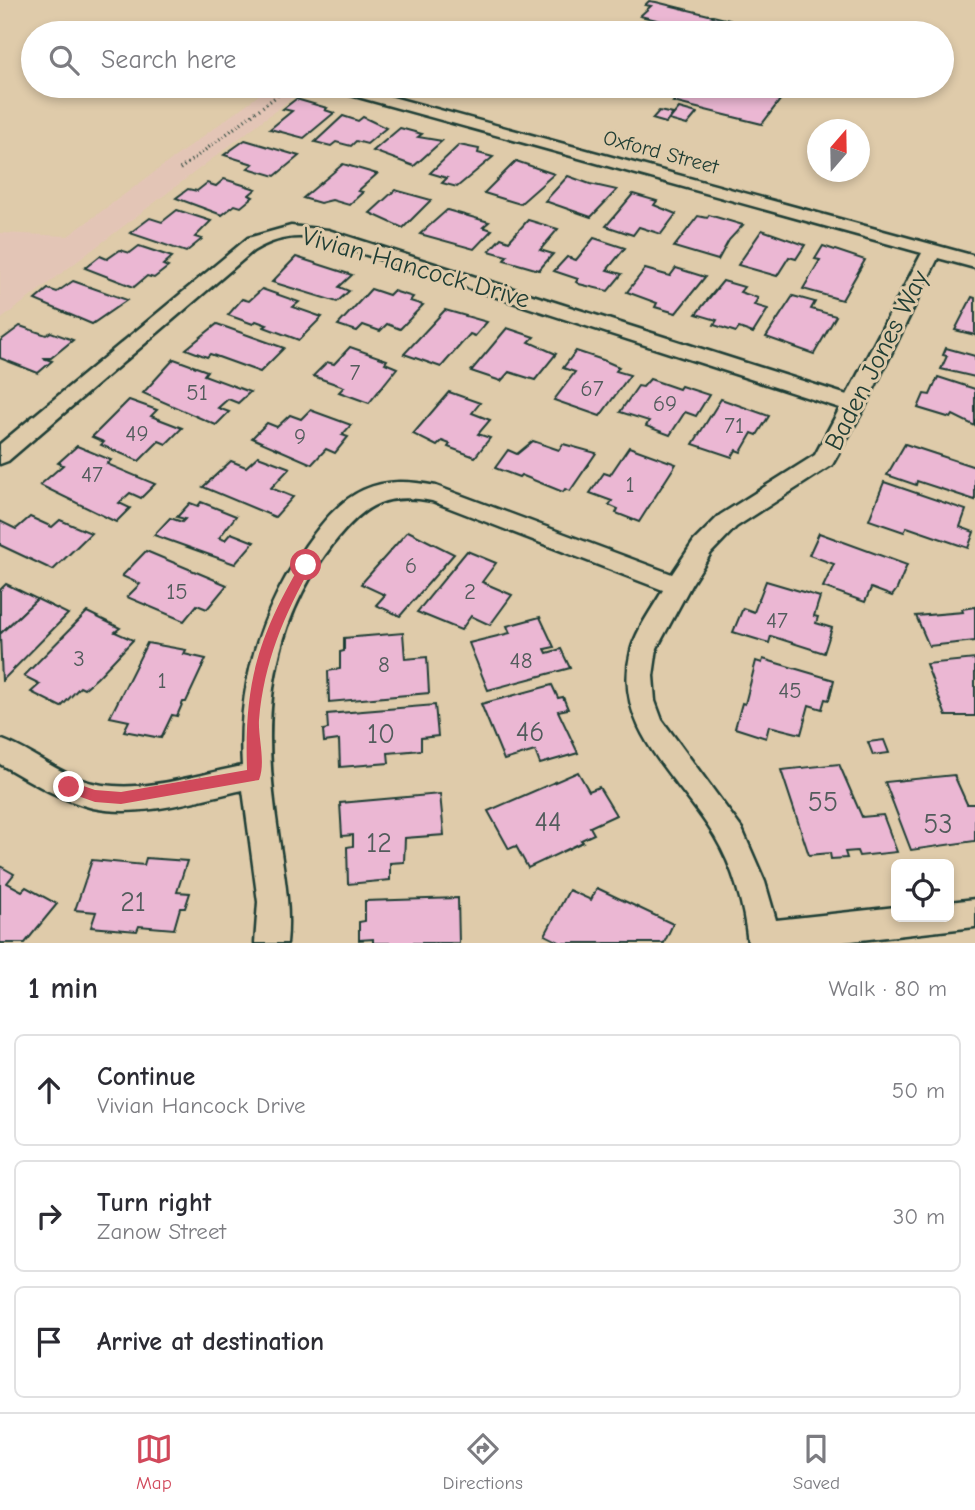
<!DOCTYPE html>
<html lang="en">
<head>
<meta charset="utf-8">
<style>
	:root { --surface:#fff; --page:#f2f2f3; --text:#2b2b33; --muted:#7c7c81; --line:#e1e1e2; --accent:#d1495b }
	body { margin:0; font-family:"Comic Neue",sans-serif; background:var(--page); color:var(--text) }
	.controls { position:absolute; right:21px; bottom:21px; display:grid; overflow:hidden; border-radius:10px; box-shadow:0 4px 10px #0003 }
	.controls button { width:63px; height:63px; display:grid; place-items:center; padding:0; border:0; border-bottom:2px solid var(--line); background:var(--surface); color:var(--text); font:35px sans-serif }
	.compass { position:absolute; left:807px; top:119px; width:63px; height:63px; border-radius:50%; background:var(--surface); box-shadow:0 4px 10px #0003; rotate:20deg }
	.stop { position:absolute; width:21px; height:21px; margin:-16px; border:5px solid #d1495b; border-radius:50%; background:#fff }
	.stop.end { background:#d1495b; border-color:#fff; box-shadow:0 2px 7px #0008 }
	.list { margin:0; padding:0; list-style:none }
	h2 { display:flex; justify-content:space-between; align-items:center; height:91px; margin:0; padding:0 28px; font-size:30px }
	h2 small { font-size:23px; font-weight:400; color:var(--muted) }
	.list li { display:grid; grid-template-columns:46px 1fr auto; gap:21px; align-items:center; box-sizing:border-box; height:112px; margin:0 14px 14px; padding:0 14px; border:2px solid var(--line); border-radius:10px }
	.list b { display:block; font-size:26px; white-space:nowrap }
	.list p { margin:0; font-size:23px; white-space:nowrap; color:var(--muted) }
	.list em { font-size:23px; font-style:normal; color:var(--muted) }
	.icon { flex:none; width:38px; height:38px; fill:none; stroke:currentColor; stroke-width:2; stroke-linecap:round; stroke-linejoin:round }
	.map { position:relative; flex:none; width:975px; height:943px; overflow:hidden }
	.search { position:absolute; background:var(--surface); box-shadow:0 4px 10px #0003; left:21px; right:21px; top:21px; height:77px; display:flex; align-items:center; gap:18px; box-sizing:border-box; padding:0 24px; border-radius:38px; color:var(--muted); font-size:26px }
	.sheet { height:469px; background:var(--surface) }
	nav { display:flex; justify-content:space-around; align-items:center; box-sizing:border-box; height:98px; border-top:2px solid var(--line); background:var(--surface); font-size:19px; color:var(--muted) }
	nav a { display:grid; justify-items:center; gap:4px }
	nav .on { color:var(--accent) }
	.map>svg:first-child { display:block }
</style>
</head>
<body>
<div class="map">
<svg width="975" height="943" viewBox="0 0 975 943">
	<rect width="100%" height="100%" fill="#dfcbaa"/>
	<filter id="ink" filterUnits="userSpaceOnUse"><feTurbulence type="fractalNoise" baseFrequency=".0143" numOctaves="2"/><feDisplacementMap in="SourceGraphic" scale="14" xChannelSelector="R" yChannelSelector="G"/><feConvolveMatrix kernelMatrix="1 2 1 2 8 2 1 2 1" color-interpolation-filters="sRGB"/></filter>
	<g filter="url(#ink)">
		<polygon fill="#e3c5b6" points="271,86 308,86 0,320 0,233 68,236"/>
		<g fill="#ebb7d3" stroke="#1f3d34" stroke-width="2">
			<polygon points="649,1 656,2 729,20 711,33 640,16 651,6 645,5"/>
			<polygon points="629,86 648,86 639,95 624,92"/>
			<polygon points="688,86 722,86 780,100 762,124 673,102"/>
			<polygon points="296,99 327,108 325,110 334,113 304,138 270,129 292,111 283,109"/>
			<polygon points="679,108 697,113 687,125 669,120"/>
			<polygon points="659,111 673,114 666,123 652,119"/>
			<polygon points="343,116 358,121 363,117 386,128 367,144 356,141 351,146 336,142 331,146 315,142"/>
			<polygon points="400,128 422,134 418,137 442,141 414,166 373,151"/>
			<polygon points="245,140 299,156 275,176 248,168 253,164 224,155"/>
			<polygon points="459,145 479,149 478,153 493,157 457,187 442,183 447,178 430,173"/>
			<polygon points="516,161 554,174 520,204 484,193"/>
			<polygon points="343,164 377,174 358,191 363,192 349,205 332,200 320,203 303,198"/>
			<polygon points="568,176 590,184 617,190 591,217 545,201"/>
			<polygon points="224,179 256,189 249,195 253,197 241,207 235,205 222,215 176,198 188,189 197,191 207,183 216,186"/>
			<polygon points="395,190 431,200 403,228 370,213"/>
			<polygon points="633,194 657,201 654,205 676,214 661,234 639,227 633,235 606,226"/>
			<polygon points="177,210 211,221 195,237 202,239 186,252 130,233 150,218 162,222"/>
			<polygon points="447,210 489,222 483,227 492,230 474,249 420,234"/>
			<polygon points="709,215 743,225 729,240 718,260 674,247 698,216 707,218"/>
			<polygon points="528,220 558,229 540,250 553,254 539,270 504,260 507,256 489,251 501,238 509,241"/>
			<polygon points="762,230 805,245 796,259 789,257 777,276 738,265"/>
			<polygon points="594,238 625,248 607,270 622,274 608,291 579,284 576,282 578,279 554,271 567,257 576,260"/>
			<polygon points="139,246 172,257 163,265 168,267 154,278 147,276 134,287 85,268 100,256 107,259 120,250 130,253"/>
			<polygon points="823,246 865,260 842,300 803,289 820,260 815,259"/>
			<polygon points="296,257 352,275 339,287 349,291 337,302 272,282"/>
			<polygon points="676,268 705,277 676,313 655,307 657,303 627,292 645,269 670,276"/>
			<polygon points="73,281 127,300 92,324 35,300 48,289 57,292"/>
			<polygon points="723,281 744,287 740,292 758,298 754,305 768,309 753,333 739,328 736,332 714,325 717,320 696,314"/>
			<polygon points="262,289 299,302 293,307 322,317 299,340 264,327 267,325 256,321 253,324 228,315 242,299 249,301"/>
			<polygon points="371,289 389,295 393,291 413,297 410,301 423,305 400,329 387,324 380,331 363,325 357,331 338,325"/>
			<polygon points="793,296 815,302 811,309 836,316 814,354 766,337"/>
			<polygon points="972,297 975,298 975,335 955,330"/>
			<polygon points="445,310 487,322 475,336 470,334 441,367 404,354"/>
			<polygon points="217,324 284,348 260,372 210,354 207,357 186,349"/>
			<polygon points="20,326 46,335 51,332 73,340 51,358 43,358 52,361 38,373 0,358 0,341"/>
			<polygon points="507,328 534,337 529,342 556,354 535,380 509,372 501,381 471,371"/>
			<polygon points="350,347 387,360 385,363 397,368 369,403 339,392 344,387 313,376 327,362 334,364"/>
			<polygon points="946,348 975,356 975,377 941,369 947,356 943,355"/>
			<polygon points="576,351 603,360 619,367 616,371 630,375 600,416 554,400 575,372 563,368"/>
			<polygon points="174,359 207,371 204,375 250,392 238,403 228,399 218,408 229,412 216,425 143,393"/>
			<polygon points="938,377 975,389 975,426 953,415 951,418 918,408 924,394 930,395"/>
			<polygon points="650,379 679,389 681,386 709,395 696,416 685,412 670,435 646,426 649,421 620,412 638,386 643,387"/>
			<polygon points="449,392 480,403 472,413 490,420 478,434 490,438 475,457 448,447 450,444 442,441 437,446 413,434"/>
			<polygon points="721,399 769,416 757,435 752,433 741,452 736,450 732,457 693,444"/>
			<polygon points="129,400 157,410 151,416 182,428 166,444 159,441 139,461 101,445 104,442 92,437"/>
			<polygon points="310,410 351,425 342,435 348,437 335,453 326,449 312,464 252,438 267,423 277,427 290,415 301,419"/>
			<polygon points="533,441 559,450 563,444 596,453 570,491 565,489 563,492 521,475 519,477 495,468 508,450 517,454"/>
			<polygon points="905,444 975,467 975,500 917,481 916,485 887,475"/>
			<polygon points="77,446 111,460 107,464 155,484 141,498 130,493 119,503 130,508 116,522 40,485 63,465 58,463"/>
			<polygon points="629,447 676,464 639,522 616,513 618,509 609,505 612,501 590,493 604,473 610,475"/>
			<polygon points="258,456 290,468 271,488 293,497 275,517 203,487 231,461 246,467"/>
			<polygon points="884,482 966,510 960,527 974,532 968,548 907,527 904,532 869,520"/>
			<polygon points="201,502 236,516 219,538 225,540 231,533 254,542 235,564 154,535 170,518 182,522 185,519 177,517 190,503 198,506"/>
			<polygon points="30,517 52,527 60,520 91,533 53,570 0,545 0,521 16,529"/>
			<polygon points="408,531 454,554 400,616 376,605 385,595 361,584"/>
			<polygon points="819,533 907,565 897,589 892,596 871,588 865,602 823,587 834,564 809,555"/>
			<polygon points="146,551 227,585 207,609 197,605 184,621 127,597 140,584 122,576"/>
			<polygon points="467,551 496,563 482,582 512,595 490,625 471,616 461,630 417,612"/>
			<polygon points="766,581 820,597 814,616 818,617 816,623 832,628 824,653 771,636 769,643 733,632 743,608 754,612"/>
			<polygon points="6,584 37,599 0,634 0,590"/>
			<polygon points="37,599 68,614 2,681 0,634"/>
			<polygon points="975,607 975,641 929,646 916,616 963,612 962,609"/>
			<polygon points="87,612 120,628 115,632 133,640 97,678 84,689 80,687 61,707 31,692 40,684 24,676"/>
			<polygon points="540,617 554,647 545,649 547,653 561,649 570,668 488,690 469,643 510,633 507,626"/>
			<polygon points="403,633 405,659 427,657 429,693 329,702 328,671 340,669 340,652 344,651 344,638"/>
			<polygon points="147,643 186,650 184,654 206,659 186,702 183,702 177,716 172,715 161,738 124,731 129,721 110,717"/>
			<polygon points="763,659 834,680 829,700 825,699 822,709 809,705 801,734 769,726 766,738 735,728 742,703 745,704 756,661 762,663"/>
			<polygon points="975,659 975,716 946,716 926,664"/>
			<polygon points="552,685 558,698 563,697 568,709 558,711 578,753 540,764 535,751 504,760 481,704"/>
			<polygon points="435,705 438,736 421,738 421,750 388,753 389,763 340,767 339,740 324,742 323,730 328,729 327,714"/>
			<polygon points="884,740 889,753 873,755 868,742"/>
			<polygon points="839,764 862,817 883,815 897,852 859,856 857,851 845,852 847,858 831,859 830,853 809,855 781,770"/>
			<polygon points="578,772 589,791 599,787 616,815 590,827 594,834 581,840 583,842 528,868 516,846 509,849 488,811"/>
			<polygon points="954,775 967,804 975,804 975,841 911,850 885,782"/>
			<polygon points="440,794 444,835 405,838 404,862 390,863 390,880 348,884 347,847 353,846 353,835 342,836 340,803"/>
			<polygon points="146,858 187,861 177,892 190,893 185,908 180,908 174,929 139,926 137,931 91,927 96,912 75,910 92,860 144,865"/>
			<polygon points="0,866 14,874 7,883 22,891 26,887 57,904 25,943 0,943"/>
			<polygon points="597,888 673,924 664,943 561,943 545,935 569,890 591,900"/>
			<polygon points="458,898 459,943 373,943 373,939 359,940 359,922 365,921 365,901"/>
		</g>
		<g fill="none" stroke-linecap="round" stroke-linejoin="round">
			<defs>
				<path id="street" d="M327 86H352L975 256V268L938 258 866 405 832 465 736 527 711 553 691 585 657 648 653 676 655 701 662 720 742 829 765 882 776 920 896 907V917H949V902L975 899V927L834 943H748C744 906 734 869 715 837 680 778 611 728 631 651 636 630 653 608 663 590L432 501C383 492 363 506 333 544 265 633 262 726 278 832 283 869 291 905 287 943H255L258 902 243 790C196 800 142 818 93 808 60 800 30 781 0 764V739C29 749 53 770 82 780 132 797 192 776 242 766 237 684 260 612 306 545 321 524 339 501 363 490 387 479 411 481 436 486L672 574 694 541 720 515 815 455 840 408 317 239C293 234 274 239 253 251L8 461 0 464V444L248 238 291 226 328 230 847 395 922 253 329 89Z"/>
			</defs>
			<use href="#street" stroke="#1f3d34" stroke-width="5"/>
			<polyline stroke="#1f3d34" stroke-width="3.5" stroke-dasharray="1 3.5" stroke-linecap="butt" points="180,169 290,86"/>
			<use href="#street" fill="#dfcbaa" fill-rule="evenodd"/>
		</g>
	</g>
	<path fill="#d1495b" d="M306 561 312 565C284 615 264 662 259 720 258 738 266 762 259 780L121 804 95 802 64 791 62 787 69 781 95 790 121 792 247 770C244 683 258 637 302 562Z"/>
	<g text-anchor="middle" stroke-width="6" stroke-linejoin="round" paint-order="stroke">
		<g font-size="21" fill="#1f3d34" stroke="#dfcbaa">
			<text transform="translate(661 152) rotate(15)" y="7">Oxford Street</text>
		</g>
		<g font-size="23" fill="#525c5c">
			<text x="355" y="380">7</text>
			<text x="592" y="396">67</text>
			<text x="197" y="400">51</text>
			<text x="665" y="411">69</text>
			<text x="734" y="433">71</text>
			<text x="137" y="441">49</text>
			<text x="300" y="444">9</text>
			<text x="92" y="482">47</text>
			<text x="630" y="492">1</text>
			<text x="411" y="573">6</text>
			<text x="177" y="599">15</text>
			<text x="470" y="599">2</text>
			<text x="777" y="628">47</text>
			<text x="79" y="666">3</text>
			<text x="521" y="668">48</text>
			<text x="384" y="672">8</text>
			<text x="162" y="688">1</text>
			<text x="790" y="698">45</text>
		</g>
		<g font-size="26" fill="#1f3d34" stroke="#dfcbaa">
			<text transform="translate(416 267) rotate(16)" y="9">Vivian Hancock Drive</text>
			<text transform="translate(876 360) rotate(-63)" y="9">Baden Jones Way</text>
		</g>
		<g font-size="28" fill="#525c5c">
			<text x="530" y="741">46</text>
			<text x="381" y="743">10</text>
			<text x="823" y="811">55</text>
			<text x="548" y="831">44</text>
			<text x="938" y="833">53</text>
			<text x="379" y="852">12</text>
			<text x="133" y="911">21</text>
		</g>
	</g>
</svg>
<div class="controls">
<button><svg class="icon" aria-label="locate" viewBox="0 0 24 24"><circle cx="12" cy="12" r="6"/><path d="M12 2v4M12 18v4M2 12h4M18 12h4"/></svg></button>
</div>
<svg class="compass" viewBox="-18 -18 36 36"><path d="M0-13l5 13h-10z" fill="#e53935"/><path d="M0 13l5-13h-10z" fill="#7c7c81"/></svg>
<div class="stop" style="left:306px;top:565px"></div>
<div class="stop end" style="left:69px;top:787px"></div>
<div class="search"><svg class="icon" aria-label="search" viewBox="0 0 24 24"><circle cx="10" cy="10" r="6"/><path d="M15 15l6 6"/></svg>Search here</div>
</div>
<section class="sheet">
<h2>1 min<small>Walk · 80 m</small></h2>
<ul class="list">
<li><svg class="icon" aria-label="ahead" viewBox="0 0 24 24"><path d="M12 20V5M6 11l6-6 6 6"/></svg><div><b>Continue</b><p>Vivian Hancock Drive</p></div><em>50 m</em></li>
<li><svg class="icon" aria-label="right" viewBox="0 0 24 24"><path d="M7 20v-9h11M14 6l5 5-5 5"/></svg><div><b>Turn right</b><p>Zanow Street</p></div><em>30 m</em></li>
<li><svg class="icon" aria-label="arrive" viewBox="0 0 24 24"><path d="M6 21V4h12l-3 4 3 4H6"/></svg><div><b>Arrive at destination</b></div></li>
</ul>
</section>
<nav>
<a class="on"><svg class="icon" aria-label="map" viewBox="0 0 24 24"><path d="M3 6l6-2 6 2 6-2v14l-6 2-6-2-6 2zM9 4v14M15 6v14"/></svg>Map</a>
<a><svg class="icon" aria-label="directions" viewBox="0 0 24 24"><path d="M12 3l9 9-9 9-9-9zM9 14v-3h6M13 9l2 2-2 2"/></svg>Directions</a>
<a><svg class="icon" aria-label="saved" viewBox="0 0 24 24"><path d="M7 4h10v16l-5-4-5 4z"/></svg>Saved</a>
</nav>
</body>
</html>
